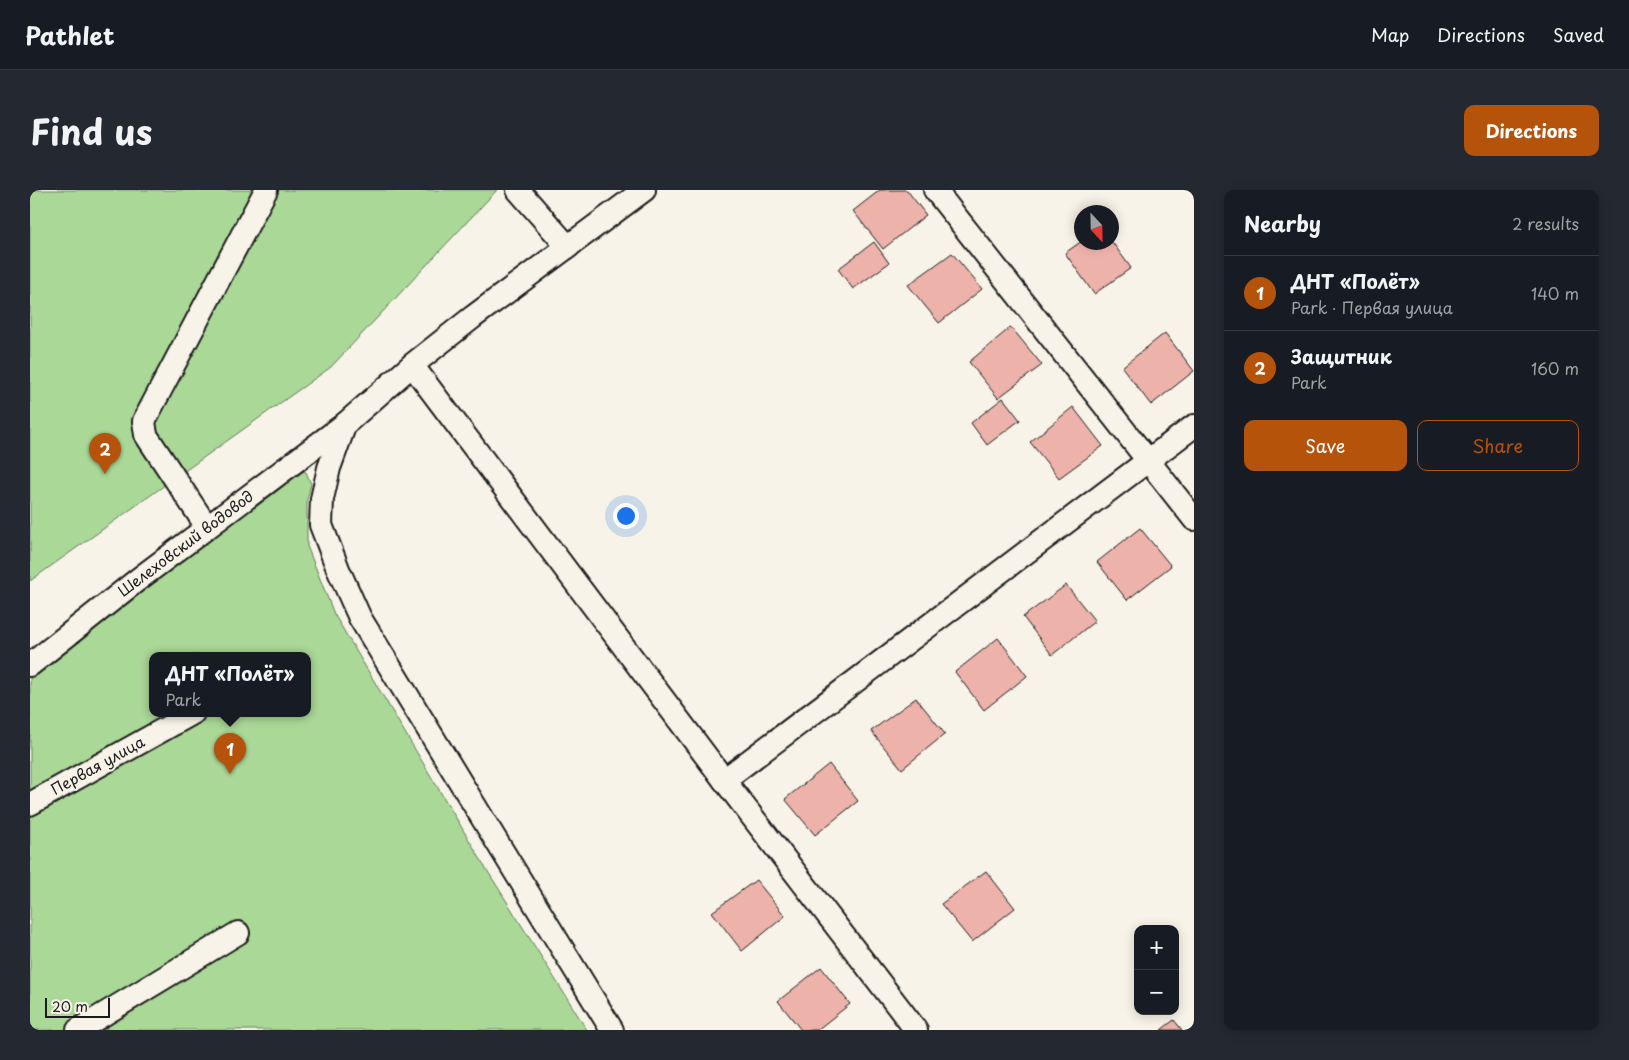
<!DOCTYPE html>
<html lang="en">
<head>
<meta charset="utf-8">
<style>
	:root { --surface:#171b24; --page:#242831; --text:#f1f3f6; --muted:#9ea1a6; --line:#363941; --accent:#b45309 }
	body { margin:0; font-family:"Playpen Sans",sans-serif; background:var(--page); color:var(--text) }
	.controls { position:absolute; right:15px; bottom:15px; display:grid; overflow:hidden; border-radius:10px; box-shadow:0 2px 12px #0003 }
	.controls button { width:45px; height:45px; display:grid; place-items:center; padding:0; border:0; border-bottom:1px solid var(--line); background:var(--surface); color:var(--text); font:25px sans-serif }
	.compass { position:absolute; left:1044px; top:15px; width:45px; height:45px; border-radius:50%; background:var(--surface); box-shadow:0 2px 12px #0003; rotate:158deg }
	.scale { position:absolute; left:15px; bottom:12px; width:65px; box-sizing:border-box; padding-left:5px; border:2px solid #1c1c1c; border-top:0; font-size:14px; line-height:18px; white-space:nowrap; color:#1c1c1c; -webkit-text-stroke:4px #f7f3e8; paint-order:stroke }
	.you { position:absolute; left:595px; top:325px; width:18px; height:18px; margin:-12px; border:4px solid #fff; border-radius:50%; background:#1a73e8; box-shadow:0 0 0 8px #1a73e833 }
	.badge { display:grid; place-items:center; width:32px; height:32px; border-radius:50%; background:var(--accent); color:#fff; font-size:16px; font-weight:700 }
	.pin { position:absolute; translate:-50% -41px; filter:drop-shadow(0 1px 2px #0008) }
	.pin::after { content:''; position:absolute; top:26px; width:18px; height:15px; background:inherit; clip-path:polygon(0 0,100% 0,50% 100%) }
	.popup { position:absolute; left:119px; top:462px; width:162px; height:65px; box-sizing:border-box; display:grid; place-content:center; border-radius:10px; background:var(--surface); filter:drop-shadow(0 1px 4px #0005); font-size:16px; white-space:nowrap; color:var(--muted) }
	.popup b { font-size:19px; color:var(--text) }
	.popup::after { content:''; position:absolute; left:50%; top:100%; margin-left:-10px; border:10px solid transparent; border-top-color:var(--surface) }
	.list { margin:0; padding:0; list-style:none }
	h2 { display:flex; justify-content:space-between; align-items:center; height:65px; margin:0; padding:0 20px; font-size:21px }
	h2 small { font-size:16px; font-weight:400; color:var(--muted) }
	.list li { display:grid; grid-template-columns:32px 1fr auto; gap:15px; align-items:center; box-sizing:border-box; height:75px; padding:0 20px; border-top:1px solid var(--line) }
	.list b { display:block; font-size:19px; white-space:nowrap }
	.list p { margin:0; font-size:16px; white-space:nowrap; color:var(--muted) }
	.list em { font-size:16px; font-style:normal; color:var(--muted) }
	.actions { display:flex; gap:10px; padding:15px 20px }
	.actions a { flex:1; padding:11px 0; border:1px solid var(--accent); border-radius:10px; text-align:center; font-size:18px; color:var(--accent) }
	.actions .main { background:var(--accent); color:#fff }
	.map { position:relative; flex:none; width:1164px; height:840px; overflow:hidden; border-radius:10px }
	header { display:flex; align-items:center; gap:30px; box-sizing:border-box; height:70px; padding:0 25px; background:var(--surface); border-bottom:1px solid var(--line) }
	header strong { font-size:24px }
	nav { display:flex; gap:28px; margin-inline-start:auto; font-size:18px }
	.intro { display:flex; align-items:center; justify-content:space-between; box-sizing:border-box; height:120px; padding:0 30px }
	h1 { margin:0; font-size:35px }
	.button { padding:12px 22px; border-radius:10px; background:var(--accent); color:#fff; font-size:18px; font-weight:700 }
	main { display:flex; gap:30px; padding:0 30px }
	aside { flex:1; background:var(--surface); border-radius:10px; box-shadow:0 2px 12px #0003 }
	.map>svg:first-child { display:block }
</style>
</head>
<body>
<header>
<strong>Pathlet</strong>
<nav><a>Map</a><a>Directions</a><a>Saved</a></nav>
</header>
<div class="intro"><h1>Find us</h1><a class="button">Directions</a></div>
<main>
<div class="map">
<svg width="1164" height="840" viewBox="0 0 1164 840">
	<rect width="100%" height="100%" fill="#f7f3e8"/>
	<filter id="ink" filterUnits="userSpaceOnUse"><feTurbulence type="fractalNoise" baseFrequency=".02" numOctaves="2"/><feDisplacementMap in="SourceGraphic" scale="10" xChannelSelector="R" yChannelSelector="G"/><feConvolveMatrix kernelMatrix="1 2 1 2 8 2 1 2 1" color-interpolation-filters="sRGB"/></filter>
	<g filter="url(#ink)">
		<g fill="#aad897" stroke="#637a5a" fill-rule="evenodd">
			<polygon points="0,0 467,0 301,177 0,391"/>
			<path d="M264 280 276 282 281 294 277 310V356L304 424 457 680 557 840H0V488ZM122 465H278V523H122Z"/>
		</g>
		<g fill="#edb2aa" stroke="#1c1c1c">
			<polygon points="850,0 877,0 896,25 853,59 823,21"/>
			<polygon points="1052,51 1082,52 1101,78 1064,104 1035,63"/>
			<polygon points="844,52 859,73 823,99 808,79"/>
			<polygon points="922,63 952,99 909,133 878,95"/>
			<polygon points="981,137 1012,175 968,208 939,172"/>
			<polygon points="1135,143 1164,181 1121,215 1092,177"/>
			<polygon points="973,208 990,230 957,255 941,233"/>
			<polygon points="1043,217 1073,256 1029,288 1000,252"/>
			<polygon points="1110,338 1141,376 1097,410 1067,372"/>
			<polygon points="1036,395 1065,431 1022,465 993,427"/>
			<polygon points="968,448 997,486 954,520 925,482"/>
			<polygon points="886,508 915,544 872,579 841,541"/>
			<polygon points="799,574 828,611 785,645 755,609"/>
			<polygon points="956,681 985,718 942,752 911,714"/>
			<polygon points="726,690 755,726 712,761 682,722"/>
			<polygon points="791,777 820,814 787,840 771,840 748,811"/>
			<polygon points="1144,830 1152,840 1131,840"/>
		</g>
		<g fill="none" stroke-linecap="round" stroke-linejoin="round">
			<defs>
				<g id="minor">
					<polyline points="488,0 538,57"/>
					<polyline points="905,0 1164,329"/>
					<polyline points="382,175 694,590 886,840"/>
					<polyline points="315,234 299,278 292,309 291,335 308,379 330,428 582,840"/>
					<polyline points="177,337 116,245 114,231 236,0"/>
					<polyline points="0,475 106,391 315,234 382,175 443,127 614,0"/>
					<polyline points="694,590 1164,236"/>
					<polyline points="0,614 163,523"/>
					<polyline points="48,840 208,743"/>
				</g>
			</defs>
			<use href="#minor" stroke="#1c1c1c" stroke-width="26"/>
			<use href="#minor" stroke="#f7f3e8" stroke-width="22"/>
		</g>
	</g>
	<g text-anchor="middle" stroke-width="4" stroke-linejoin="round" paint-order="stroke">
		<g font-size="15" fill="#1c1c1c" stroke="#f7f3e8">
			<text transform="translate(156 354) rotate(-37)" y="5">Шелеховский водовод</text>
			<text transform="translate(68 576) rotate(-29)" y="5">Первая улица</text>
		</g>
	</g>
</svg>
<div class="controls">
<button>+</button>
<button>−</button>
</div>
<svg class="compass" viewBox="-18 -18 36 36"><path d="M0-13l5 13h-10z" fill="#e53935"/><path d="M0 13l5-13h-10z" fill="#9ea1a6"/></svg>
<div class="scale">20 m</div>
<div class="you"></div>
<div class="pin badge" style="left:200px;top:584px">1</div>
<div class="popup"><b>ДНТ «Полёт»</b>Park</div>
<div class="pin badge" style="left:75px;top:284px">2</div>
</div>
<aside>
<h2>Nearby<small>2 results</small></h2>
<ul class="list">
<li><span class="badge">1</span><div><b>ДНТ «Полёт»</b><p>Park · Первая улица</p></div><em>140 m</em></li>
<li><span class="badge">2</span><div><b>Защитник</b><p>Park</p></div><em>160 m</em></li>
</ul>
<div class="actions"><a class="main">Save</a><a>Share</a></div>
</aside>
</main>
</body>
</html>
